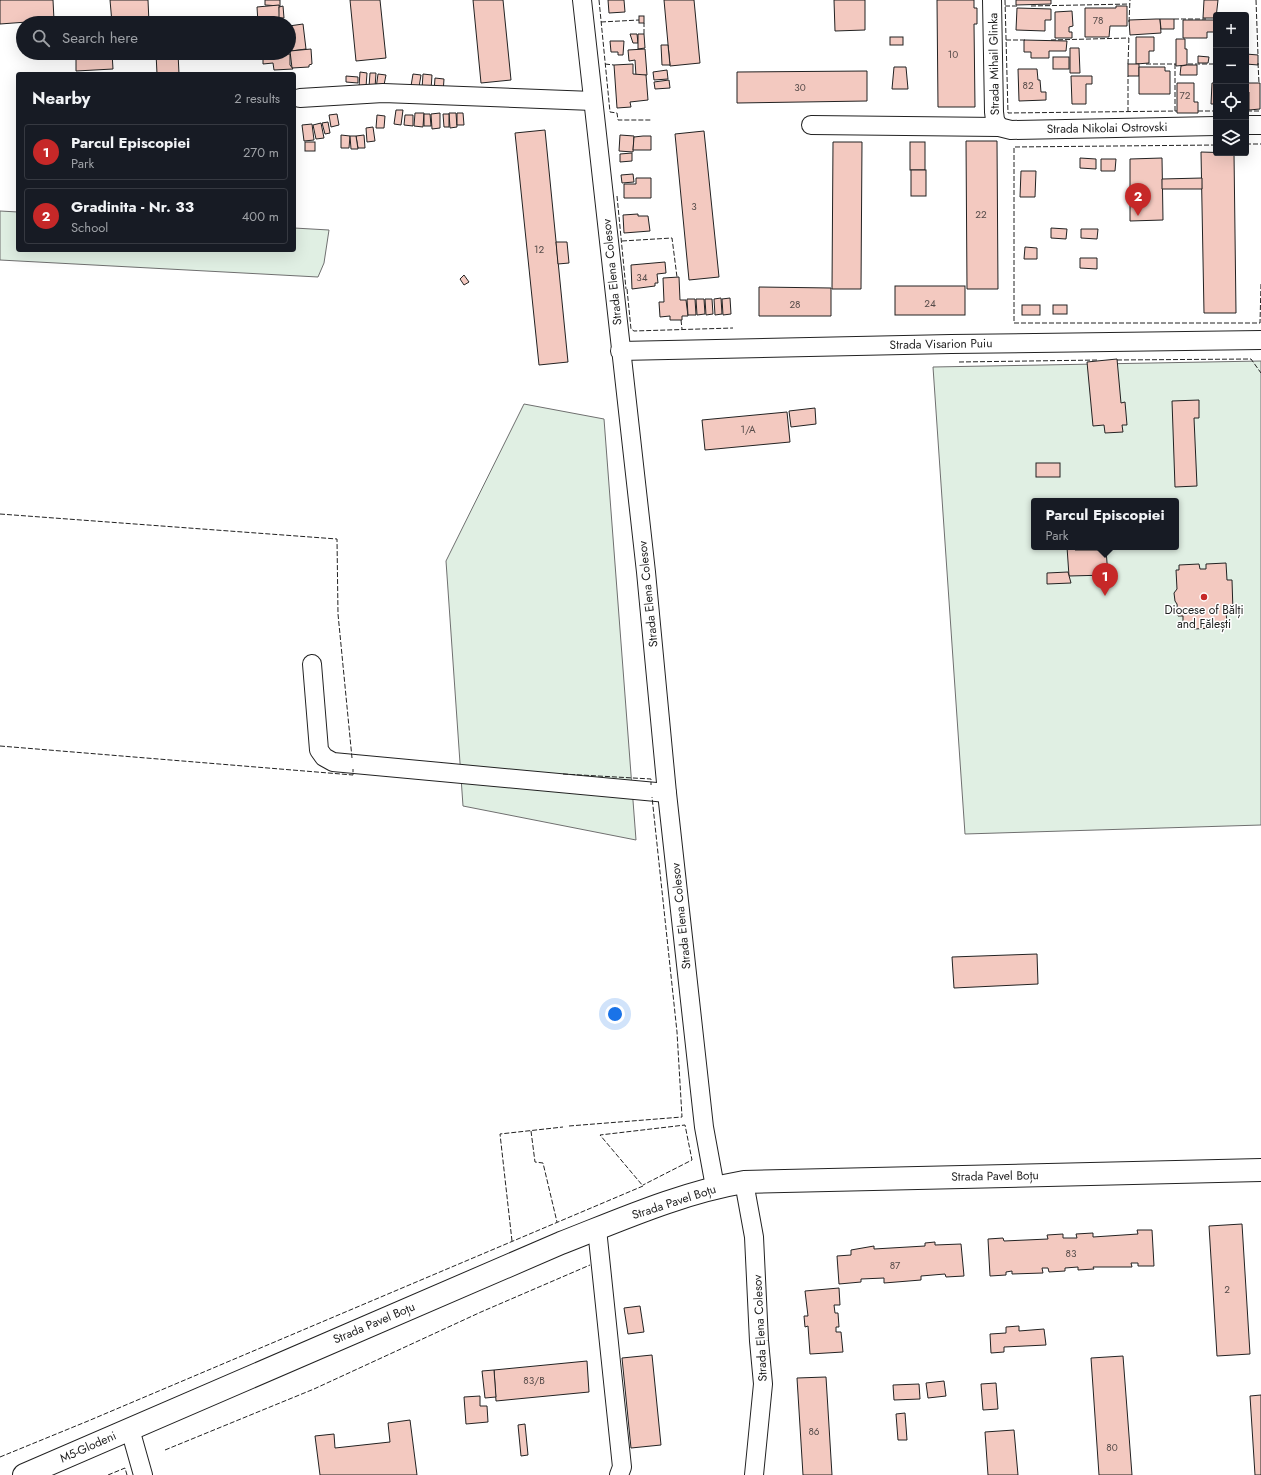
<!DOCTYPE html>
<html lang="en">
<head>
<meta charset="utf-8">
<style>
	:root { --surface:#171b24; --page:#242831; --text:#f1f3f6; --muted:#9ea1a6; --line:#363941; --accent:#c62828 }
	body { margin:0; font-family:Jost,sans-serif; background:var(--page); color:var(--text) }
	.controls { position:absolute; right:12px; top:12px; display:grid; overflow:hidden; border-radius:4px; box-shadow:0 4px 16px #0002 }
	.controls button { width:36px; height:36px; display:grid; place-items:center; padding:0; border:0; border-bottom:1px solid var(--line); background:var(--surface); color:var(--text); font:20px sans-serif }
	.you { position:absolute; left:615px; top:1014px; width:14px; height:14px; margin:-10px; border:3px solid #fff; border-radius:50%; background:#1a73e8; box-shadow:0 0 0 6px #1a73e833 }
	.badge { display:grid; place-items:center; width:26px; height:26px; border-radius:50%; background:var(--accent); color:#fff; font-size:13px; font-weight:700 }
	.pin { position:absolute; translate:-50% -33px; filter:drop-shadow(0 1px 2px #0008) }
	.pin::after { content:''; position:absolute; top:21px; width:14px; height:12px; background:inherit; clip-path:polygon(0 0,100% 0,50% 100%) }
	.popup { position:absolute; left:1031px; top:498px; width:148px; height:52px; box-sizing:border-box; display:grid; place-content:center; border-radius:4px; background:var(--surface); filter:drop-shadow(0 1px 3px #0005); font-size:13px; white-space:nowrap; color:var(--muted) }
	.popup b { font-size:15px; color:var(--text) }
	.popup::after { content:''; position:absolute; left:50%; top:100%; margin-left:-8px; border:8px solid transparent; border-top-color:var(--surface) }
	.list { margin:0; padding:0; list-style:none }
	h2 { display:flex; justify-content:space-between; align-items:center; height:52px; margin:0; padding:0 16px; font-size:17px }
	h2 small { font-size:13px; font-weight:400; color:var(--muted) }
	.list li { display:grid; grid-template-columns:26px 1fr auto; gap:12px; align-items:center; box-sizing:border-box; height:56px; margin:0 8px 8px; padding:0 8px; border:1px solid var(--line); border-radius:4px }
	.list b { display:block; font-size:15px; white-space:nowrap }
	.list p { margin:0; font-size:13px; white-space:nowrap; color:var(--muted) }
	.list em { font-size:13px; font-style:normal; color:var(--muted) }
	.icon { flex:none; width:22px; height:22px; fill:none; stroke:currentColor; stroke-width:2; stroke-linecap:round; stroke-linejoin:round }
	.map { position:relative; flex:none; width:1261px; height:1475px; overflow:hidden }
	.search { position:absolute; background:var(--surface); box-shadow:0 4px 16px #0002; left:16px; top:16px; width:280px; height:44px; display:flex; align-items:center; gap:10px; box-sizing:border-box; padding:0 14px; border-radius:22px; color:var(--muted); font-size:15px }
	.panel { position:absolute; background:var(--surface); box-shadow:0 4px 16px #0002; left:16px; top:72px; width:280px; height:180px; border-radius:4px }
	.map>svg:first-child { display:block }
</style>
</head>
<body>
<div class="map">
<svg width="1261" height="1475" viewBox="0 0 1261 1475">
	<rect width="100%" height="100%" fill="#fff"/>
	<g fill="#e0efe3" stroke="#6f6f6f" fill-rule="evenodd">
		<polygon points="0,211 18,212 18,250 294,250 294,228 329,230 324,263 318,277 0,260"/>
		<path d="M1261 361V825L965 834 933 367ZM1034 501H1176V547H1034Z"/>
		<polygon points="524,404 604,419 636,840 463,806 446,561"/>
	</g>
	<g fill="#f3c9c0" stroke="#222">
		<polygon points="0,0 53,0 54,20 0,24"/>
		<polygon points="110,0 148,0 149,23 112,23"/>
		<polygon points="265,0 280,0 280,6 265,5"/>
		<polygon points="350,0 380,0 386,58 356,61"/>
		<polygon points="473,0 503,0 511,80 481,83"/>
		<polygon points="608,0 624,0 625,12 609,13"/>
		<polygon points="664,0 694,0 700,63 670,66"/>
		<polygon points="834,0 865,0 865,30 835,31"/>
		<polygon points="937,0 974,0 974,8 977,8 977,24 974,24 975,107 938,107"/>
		<polygon points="1016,0 1051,0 1051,4 1016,5"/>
		<polygon points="1204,0 1218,0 1216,18 1203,18"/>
		<polygon points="279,5 280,23 258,23 257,7"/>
		<polygon points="283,6 284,18 279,18 279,7"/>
		<polygon points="1116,6 1127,6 1127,26 1110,26 1109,37 1085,37 1085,8 1116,8"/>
		<polygon points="1017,8 1051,9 1051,20 1045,20 1045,31 1016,30"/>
		<polygon points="1072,11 1073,26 1069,27 1069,32 1072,32 1072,38 1055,38 1055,12"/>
		<rect x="639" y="16" width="5" height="7"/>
		<polygon points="1156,19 1160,19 1161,33 1130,35 1129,20"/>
		<polygon points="1160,19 1174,19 1174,29 1161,29"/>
		<rect x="1246" y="19" width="2" height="24"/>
		<polygon points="1183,20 1214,20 1214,32 1207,32 1207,38 1183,38"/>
		<polygon points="303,24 306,49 291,51 289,26"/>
		<polygon points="630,34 637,34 638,43 633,43"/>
		<polygon points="638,34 644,34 645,48 638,49"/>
		<rect x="890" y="37" width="13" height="8"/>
		<polygon points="1136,37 1154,37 1154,51 1149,51 1149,63 1136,64"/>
		<polygon points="1176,39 1185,39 1185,49 1187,49 1187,65 1176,66"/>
		<polygon points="1024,40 1067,41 1066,51 1049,51 1049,58 1031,58 1031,52 1024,52"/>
		<polygon points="610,41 624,41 623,55 618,55 618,52 611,52"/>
		<polygon points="661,45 668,45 670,65 662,65"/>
		<polygon points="1070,48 1079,48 1080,73 1070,73"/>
		<polygon points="311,49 312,64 309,65 309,67 292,68 290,51"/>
		<polygon points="645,49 647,75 636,76 635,60 629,61 628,50"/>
		<polygon points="76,53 112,53 113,69 76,71"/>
		<polygon points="156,53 178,53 179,74 157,74"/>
		<polygon points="290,54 290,65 293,69 274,70 273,63 263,64 263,55"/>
		<polygon points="1246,54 1258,55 1258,65 1246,64"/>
		<polygon points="1198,56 1209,57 1208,63 1198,63"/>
		<rect x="1053" y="57" width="16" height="12"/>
		<polygon points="633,64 633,74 646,75 648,100 630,102 631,107 617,108 614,65"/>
		<rect x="1128" y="64" width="11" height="12"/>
		<polygon points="1187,65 1197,65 1197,75 1180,75 1181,66"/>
		<polygon points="894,67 906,67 908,89 892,89"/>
		<polygon points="1139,67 1165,67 1165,71 1170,71 1170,94 1139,94"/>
		<polygon points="1018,69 1037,69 1038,80 1040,80 1041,92 1046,92 1046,100 1019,101"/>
		<polygon points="667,70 668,79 654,80 653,72"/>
		<polygon points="867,71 867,101 737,103 737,72"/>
		<polygon points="360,72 367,73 366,87 359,87"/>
		<polygon points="370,73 376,73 375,88 369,87"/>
		<polygon points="378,74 386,75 383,90 376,89"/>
		<polygon points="413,74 421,75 419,87 411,86"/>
		<polygon points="423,74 432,75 431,90 422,89"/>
		<polygon points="346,76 358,77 358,83 346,82"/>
		<polygon points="1071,76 1092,76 1092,84 1086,84 1086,104 1072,104"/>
		<polygon points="435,78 444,79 443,93 434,92"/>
		<polygon points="669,80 670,88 655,89 654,82"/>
		<polygon points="1177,83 1194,83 1194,102 1198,102 1198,113 1177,113"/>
		<polygon points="1212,83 1216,83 1216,104 1211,104"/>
		<polygon points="1246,83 1260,83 1260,109 1249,110 1249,92 1246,92"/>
		<polygon points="396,110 403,110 401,125 394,124"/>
		<polygon points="415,113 424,113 423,127 414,126"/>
		<polygon points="440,113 440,128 432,129 431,114"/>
		<polygon points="449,113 456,113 457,127 450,128"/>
		<polygon points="457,113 463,113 464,125 457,125"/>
		<polygon points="337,114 339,125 331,127 329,115"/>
		<polygon points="424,114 430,114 431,126 424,126"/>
		<polygon points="443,114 449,114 449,127 444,127"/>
		<polygon points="377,115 385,116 384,128 376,128"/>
		<polygon points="405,115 413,115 413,126 404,125"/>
		<polygon points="328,122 330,133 325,134 322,123"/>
		<polygon points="321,123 324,138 316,139 313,125"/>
		<polygon points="312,124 314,140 304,141 302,125"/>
		<polygon points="373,127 375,141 367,142 366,128"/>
		<polygon points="545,130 568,362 539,365 515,133"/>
		<polygon points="704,131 719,277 689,280 675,134"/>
		<polygon points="341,135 350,136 349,148 341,148"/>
		<polygon points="364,135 365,148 358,148 356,136"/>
		<polygon points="620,135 634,136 633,152 619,151"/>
		<polygon points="350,136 356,136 358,149 351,149"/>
		<polygon points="643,136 651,136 651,150 633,150 634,137"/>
		<polygon points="966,141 997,141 998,289 967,289"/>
		<rect x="305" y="142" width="10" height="9"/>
		<polygon points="833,142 862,142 861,289 832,289"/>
		<rect x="910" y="142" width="15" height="28"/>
		<polygon points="1201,152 1234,153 1236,313 1204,313"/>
		<polygon points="632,153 632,161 620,162 620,154"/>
		<polygon points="1080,158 1096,159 1096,169 1080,168"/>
		<polygon points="1162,158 1163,220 1130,221 1130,159"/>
		<polygon points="1101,159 1116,159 1115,171 1101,171"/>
		<rect x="911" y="170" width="15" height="26"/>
		<polygon points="1021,171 1036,171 1035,197 1020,197"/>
		<polygon points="633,174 634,182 622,183 621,175"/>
		<polygon points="636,178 651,178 651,198 624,198 624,184 636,184"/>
		<polygon points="1202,178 1202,189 1162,189 1162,179"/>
		<polygon points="638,214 638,216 648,216 650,231 624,233 623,215"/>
		<polygon points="1051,228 1067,229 1066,239 1051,238"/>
		<polygon points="1081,229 1098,229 1097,239 1081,238"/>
		<polygon points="556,242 567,242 569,263 558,264"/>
		<polygon points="1025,247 1037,248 1037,259 1024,259"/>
		<polygon points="1080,258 1097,258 1097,269 1080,268"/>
		<polygon points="665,262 666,273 657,274 658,283 655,283 655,286 632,289 631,265"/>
		<polygon points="464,275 469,282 464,285 460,279"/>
		<polygon points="679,277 680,300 686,300 688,316 682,316 682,320 670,320 670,316 660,317 659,302 664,302 663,278"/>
		<rect x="895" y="286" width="70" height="29"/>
		<polygon points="759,287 831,288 831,316 759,316"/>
		<polygon points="721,298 722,314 715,315 714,299"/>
		<polygon points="730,298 731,314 723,315 722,299"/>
		<polygon points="687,299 695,299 696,315 688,315"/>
		<polygon points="696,299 704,299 705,314 697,315"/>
		<polygon points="705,299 712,299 713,314 706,315"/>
		<rect x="1022" y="305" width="18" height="10"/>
		<rect x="1053" y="305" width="14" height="9"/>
		<polygon points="1117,359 1121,403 1125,402 1127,425 1122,425 1123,432 1105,433 1104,425 1093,426 1087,362"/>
		<polygon points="1199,400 1199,418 1194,418 1197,486 1175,487 1172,401"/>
		<polygon points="815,408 816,424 791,427 789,411"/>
		<polygon points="787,412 790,442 705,450 702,420"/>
		<rect x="1036" y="463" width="24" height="14"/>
		<polygon points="1067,547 1075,547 1075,550 1106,550 1108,575 1069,576"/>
		<polygon points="1226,563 1227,580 1232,580 1233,612 1226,612 1227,623 1215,624 1215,628 1194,629 1193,624 1183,624 1183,616 1178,616 1177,604 1175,601 1174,593 1177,589 1176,570 1179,570 1179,565 1199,564 1200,569 1206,569 1206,564"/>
		<polygon points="1068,572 1071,583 1047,584 1047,573"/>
		<polygon points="1037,954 1038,984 954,988 952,957"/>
		<polygon points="1242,1224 1250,1354 1217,1356 1209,1226"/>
		<polygon points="1137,1230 1152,1230 1154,1266 1138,1266 1138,1263 1131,1263 1132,1267 1093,1267 1094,1269 1078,1270 1078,1267 1065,1268 1065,1271 1049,1272 1048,1268 1042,1268 1043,1273 1012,1274 1012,1271 1006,1272 1006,1275 990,1276 988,1239 1003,1238 1004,1241 1048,1239 1047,1235 1063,1234 1063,1238 1077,1238 1076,1234 1093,1233 1093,1237 1138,1234"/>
		<polygon points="935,1242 935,1245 961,1244 964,1276 946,1277 945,1274 921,1276 921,1280 884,1283 884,1278 861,1279 861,1282 839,1284 837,1256 851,1255 851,1250 874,1246 874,1249 925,1246 925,1243"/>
		<polygon points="839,1288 840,1305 834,1305 835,1313 838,1313 839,1327 836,1327 836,1332 841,1332 843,1352 810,1354 808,1326 805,1327 804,1316 808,1316 805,1291"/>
		<polygon points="640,1306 644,1332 628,1334 624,1308"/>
		<polygon points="1019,1326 1019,1331 1044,1329 1046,1345 1004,1347 1004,1352 991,1353 990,1334 1006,1333 1006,1327"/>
		<polygon points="652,1355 661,1445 631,1448 622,1358"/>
		<polygon points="1123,1356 1132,1475 1099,1475 1091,1358"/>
		<polygon points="587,1361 589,1392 496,1401 494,1370"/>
		<polygon points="494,1370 496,1397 485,1398 482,1371"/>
		<polygon points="826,1377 832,1475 803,1475 797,1378"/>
		<polygon points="944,1381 946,1396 928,1398 926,1383"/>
		<polygon points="996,1383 998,1409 983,1410 981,1384"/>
		<polygon points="919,1384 920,1399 894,1400 893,1385"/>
		<polygon points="1261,1395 1261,1475 1255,1475 1250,1396"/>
		<polygon points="480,1396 480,1406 487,1406 488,1422 466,1424 464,1397"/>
		<polygon points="905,1413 907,1440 898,1440 896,1414"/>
		<polygon points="410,1420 417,1475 320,1475 315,1436 334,1434 335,1448 390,1442 388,1423"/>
		<polygon points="525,1424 528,1455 521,1456 518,1425"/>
		<polygon points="1014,1430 1018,1475 988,1475 985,1432"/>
	</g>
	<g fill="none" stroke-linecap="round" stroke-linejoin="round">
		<defs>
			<g id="minor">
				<polyline points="582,0 646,572 667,793 704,1127 715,1187"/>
				<polyline points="992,0 994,112 995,120 999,127"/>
				<polyline points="300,98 383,93 593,101"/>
				<polyline points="811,125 999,127 1011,130 1216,126"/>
				<polyline points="1246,125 1261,125"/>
				<polyline points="620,351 951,344 1261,340"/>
				<polyline points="312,664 319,750 324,757 333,762 667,793"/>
				<polyline points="744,1182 754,1237 759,1341 763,1384 754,1475"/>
				<polyline points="597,1229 622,1467 619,1475"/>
				<polyline points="130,1429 143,1475"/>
			</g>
			<path id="major" d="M24 1475 561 1243C620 1220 680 1193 744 1182L1261 1170"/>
		</defs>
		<use href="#minor" stroke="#222" stroke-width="20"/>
		<use href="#major" stroke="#222" stroke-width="24"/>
		<use href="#minor" stroke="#fff" stroke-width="18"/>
		<use href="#major" stroke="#fff" stroke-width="22"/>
		<g stroke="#222" stroke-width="1" stroke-dasharray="5 2" stroke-linecap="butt">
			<polyline points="599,0 610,112 617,113 618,120 651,120"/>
			<polyline points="1005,0 1008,113 1177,111"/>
			<polyline points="1256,0 1258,55"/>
			<polyline points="1005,6 1017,6"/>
			<polyline points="1031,6 1130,4"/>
			<polyline points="1174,19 1206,19"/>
			<polyline points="601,22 639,20"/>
			<polyline points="1129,22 1130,0"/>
			<polyline points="644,34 644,23"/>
			<polyline points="1006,40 1027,40"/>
			<polyline points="1051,40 1129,38"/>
			<polyline points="1258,63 1259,83"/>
			<polyline points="605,64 614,65"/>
			<polyline points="1128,64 1129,36"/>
			<polyline points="1146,64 1176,64"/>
			<polyline points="1175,64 1175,111"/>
			<polyline points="1188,64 1216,64"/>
			<polyline points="1198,111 1216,111"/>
			<polyline points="1247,111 1259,111 1259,109"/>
			<polyline points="1128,112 1128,76"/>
			<polyline points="1246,144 1261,144"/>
			<polyline points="1216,145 1014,147 1014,323 1260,323 1261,284"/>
			<polyline points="617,196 626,289"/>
			<polyline points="622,241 672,238 677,277"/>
			<polyline points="627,289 631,329 634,331 733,328"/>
			<polyline points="681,320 682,329"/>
			<polyline points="1117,360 1251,359 1261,373"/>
			<polyline points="959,362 1099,360"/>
			<polyline points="0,514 337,539 338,614 352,758"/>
			<polyline points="0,746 353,775 353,769"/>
			<polyline points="563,774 651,779 651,785"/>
			<polyline points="569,1126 682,1117 677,1032 652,797"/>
			<polyline points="531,1131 535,1162 543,1163 557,1222"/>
			<polyline points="512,1241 500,1134 563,1127"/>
			<polyline points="165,1450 314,1389 481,1312 590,1265"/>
			<polyline points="0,1457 88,1421 643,1186 600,1135 685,1125 692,1160 643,1185"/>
			<polyline points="108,1475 125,1468 127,1475"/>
		</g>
	</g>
	<circle fill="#c62828" stroke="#fff" stroke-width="1.5" cx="1204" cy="597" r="4"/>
	<g text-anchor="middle" stroke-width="3" stroke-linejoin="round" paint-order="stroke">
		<g font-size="10" fill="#564c4a">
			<text x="1098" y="24">78</text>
			<text x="953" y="58">10</text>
			<text x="1028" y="89">82</text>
			<text x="800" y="91">30</text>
			<text x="1185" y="99">72</text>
			<text x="694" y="210">3</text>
			<text x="981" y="218">22</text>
			<text x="539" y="253">12</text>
			<text x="642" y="281">34</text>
			<text x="930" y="307">24</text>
			<text x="795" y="308">28</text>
			<text x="748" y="433">1/A</text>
			<text x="1071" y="1257">83</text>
			<text x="895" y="1269">87</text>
			<text x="1227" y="1293">2</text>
			<text x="534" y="1384">83/B</text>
			<text x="814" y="1435">86</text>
			<text x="1112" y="1451">80</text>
		</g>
		<g font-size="12" fill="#222" stroke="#fff">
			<text transform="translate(994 64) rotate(-91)" y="4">Strada Mihail Glinka</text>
			<text transform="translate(1107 128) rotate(-1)" y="4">Strada Nikolai Ostrovski</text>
			<text transform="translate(612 272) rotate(-96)" y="4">Strada Elena Colesov</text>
			<text transform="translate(941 344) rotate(-1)" y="4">Strada Visarion Puiu</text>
			<text transform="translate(648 594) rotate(-96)" y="4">Strada Elena Colesov</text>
			<text transform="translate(681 916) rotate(-96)" y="4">Strada Elena Colesov</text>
			<text transform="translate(995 1176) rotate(-1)" y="4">Strada Pavel Boțu</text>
			<text transform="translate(674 1202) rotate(-18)" y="4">Strada Pavel Boțu</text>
			<text transform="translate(374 1323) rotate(-23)" y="4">Strada Pavel Boțu</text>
			<text transform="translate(760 1328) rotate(-93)" y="4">Strada Elena Colesov</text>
			<text transform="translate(88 1447) rotate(-24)" y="4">M5-Glodeni</text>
		</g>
		<g font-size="12" fill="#222" stroke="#fff">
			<text x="1204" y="614">Diocese of Bălți<tspan x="1204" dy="14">and Fălești</tspan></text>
		</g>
	</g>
</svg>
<div class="controls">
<button>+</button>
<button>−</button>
<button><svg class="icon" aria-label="locate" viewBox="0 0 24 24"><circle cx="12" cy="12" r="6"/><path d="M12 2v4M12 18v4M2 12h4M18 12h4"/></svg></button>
<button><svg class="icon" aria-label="layers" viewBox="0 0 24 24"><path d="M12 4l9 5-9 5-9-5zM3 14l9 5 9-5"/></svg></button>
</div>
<div class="you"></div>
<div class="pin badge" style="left:1105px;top:596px">1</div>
<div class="popup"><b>Parcul Episcopiei</b>Park</div>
<div class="pin badge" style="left:1138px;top:216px">2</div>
<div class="search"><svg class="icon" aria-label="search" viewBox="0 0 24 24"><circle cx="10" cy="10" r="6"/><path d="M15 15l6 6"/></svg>Search here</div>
<section class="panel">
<h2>Nearby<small>2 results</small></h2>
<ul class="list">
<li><span class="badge">1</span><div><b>Parcul Episcopiei</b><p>Park</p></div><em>270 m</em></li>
<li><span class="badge">2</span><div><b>Gradinita - Nr. 33</b><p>School</p></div><em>400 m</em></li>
</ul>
</section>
</div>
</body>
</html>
